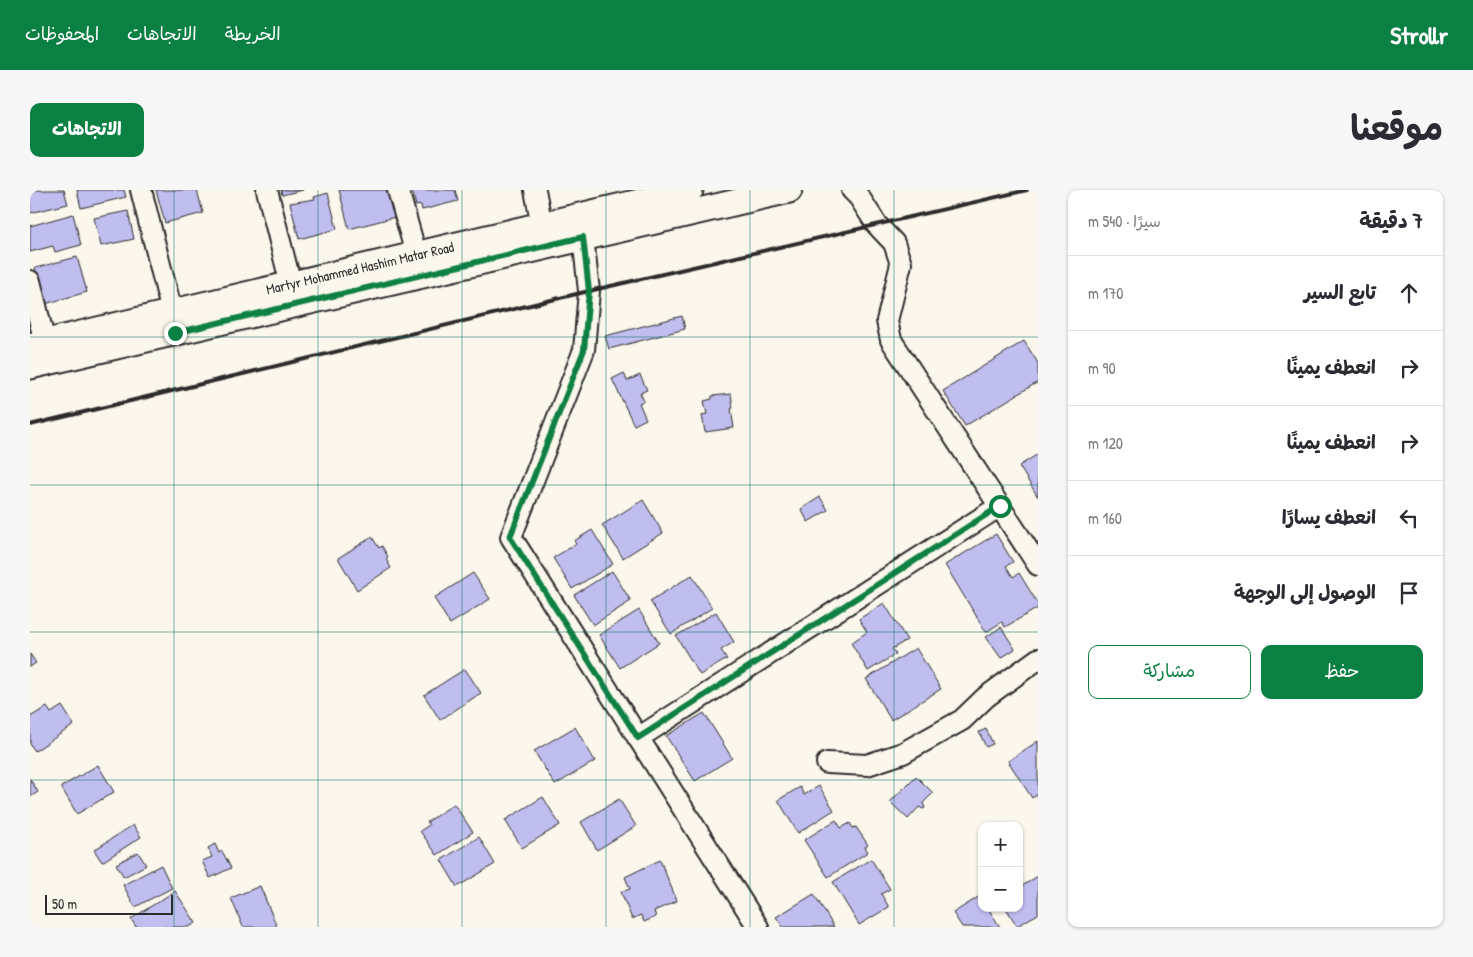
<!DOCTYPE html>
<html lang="ar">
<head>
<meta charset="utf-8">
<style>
	:root { --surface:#fff; --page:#f7f7f7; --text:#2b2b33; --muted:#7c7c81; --line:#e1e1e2; --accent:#0b8043 }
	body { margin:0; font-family:"Patrick Hand","Playpen Sans Arabic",sans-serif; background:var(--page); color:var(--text); direction:rtl }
	.controls { position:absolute; right:15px; bottom:15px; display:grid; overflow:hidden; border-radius:10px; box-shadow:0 1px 4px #0004 }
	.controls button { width:45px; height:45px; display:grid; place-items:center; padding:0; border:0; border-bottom:1px solid var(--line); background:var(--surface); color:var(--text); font:25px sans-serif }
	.scale { position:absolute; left:15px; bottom:12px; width:128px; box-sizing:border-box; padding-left:5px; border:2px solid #2b2b2b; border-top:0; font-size:14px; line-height:18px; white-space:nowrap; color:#2b2b2b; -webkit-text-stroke:4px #fbf7ec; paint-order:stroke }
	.stop { position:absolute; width:15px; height:15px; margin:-11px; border:4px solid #0b8043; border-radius:50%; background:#fff }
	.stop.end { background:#0b8043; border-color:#fff; box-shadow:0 1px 5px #0008 }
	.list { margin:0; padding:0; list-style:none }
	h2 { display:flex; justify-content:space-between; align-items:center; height:65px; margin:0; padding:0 20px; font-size:21px }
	h2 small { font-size:16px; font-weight:400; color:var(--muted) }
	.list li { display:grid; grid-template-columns:32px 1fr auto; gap:15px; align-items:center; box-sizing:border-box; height:75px; padding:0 20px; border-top:1px solid var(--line) }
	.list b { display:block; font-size:19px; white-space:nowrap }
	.list em { font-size:16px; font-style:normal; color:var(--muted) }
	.actions { display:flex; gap:10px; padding:15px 20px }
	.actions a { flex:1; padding:11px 0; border:1px solid var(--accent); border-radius:10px; text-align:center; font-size:18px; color:var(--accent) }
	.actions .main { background:var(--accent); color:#fff }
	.icon { flex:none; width:28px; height:28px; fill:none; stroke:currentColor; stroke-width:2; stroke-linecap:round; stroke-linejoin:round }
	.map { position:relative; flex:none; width:1008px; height:737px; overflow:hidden; direction:ltr; border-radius:10px }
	header { display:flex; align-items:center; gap:30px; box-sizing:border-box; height:70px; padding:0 25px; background:var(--accent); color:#fff }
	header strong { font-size:24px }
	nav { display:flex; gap:28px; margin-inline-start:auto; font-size:18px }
	.intro { display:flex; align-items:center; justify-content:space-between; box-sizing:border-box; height:120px; padding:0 30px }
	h1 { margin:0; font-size:35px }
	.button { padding:12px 22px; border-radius:10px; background:var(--accent); color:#fff; font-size:18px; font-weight:700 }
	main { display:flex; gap:30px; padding:0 30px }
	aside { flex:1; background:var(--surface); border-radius:10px; box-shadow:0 1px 4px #0004 }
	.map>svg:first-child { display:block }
</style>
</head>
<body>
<header>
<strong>Strollr</strong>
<nav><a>الخريطة</a><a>الاتجاهات</a><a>المحفوظات</a></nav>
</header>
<div class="intro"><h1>موقعنا</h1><a class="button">الاتجاهات</a></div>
<main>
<aside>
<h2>7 دقيقة<small>سيرًا · 540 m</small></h2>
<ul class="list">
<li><svg class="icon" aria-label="ahead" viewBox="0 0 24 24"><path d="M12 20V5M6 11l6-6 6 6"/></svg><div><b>تابع السير</b></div><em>170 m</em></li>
<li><svg class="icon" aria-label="right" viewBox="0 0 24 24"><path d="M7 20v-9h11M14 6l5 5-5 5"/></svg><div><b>انعطف يمينًا</b></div><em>90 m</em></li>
<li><svg class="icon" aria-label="right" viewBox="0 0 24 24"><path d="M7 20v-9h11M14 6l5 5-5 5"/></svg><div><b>انعطف يمينًا</b></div><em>120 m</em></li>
<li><svg class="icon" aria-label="left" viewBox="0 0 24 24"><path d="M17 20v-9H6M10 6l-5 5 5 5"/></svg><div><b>انعطف يسارًا</b></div><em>160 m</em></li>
<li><svg class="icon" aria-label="arrive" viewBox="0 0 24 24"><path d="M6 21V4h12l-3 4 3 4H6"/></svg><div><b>الوصول إلى الوجهة</b></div></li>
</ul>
<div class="actions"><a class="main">حفظ</a><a>مشاركة</a></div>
</aside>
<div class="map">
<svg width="1008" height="737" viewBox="0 0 1008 737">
	<rect width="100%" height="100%" fill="#fbf7ec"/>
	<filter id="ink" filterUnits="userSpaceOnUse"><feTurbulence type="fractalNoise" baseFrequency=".02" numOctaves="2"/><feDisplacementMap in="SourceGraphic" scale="10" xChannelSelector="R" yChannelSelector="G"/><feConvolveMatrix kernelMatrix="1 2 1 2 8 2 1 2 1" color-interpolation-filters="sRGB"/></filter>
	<g filter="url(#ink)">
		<g fill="#c0bdef" stroke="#2b2b2b">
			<polygon points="0,0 34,0 38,14 0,23"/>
			<polygon points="47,0 94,0 96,7 51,18"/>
			<polygon points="126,0 167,0 173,23 135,33"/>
			<polygon points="251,0 273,0 252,5"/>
			<polygon points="309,0 362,0 369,26 319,39"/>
			<polygon points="382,0 425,0 428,11 392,20 391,15 386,16"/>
			<polygon points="298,3 307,39 269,49 260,13 285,9 284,7"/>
			<polygon points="98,21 104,49 71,56 64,28"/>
			<polygon points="43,24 51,55 25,62 23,56 0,62 0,36"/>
			<polygon points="47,67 57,102 15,114 5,78"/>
			<polygon points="652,126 655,139 579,159 575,146"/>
			<polygon points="994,151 1008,173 1008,192 935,236 913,201"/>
			<polygon points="594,183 597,191 610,185 617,200 610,203 614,211 609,213 616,229 604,235 582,189"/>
			<polygon points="701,204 703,218 701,219 704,238 675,242 672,225 677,224 674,211 682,209 682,206"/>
			<polygon points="1008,264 1008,307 989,276"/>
			<polygon points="790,307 798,320 778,332 771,319"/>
			<polygon points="613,310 633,343 593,368 572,335"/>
			<polygon points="562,340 583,374 542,399 523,368 546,354 544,351"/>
			<polygon points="966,344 983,372 976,376 983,387 989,383 1008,414 1008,418 975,437 972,432 956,442 915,375"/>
			<polygon points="342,347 349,358 352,356 358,367 356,369 361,378 327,400 308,368"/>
			<polygon points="582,381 601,411 563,435 544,405"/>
			<polygon points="443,383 460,409 420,434 404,408"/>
			<polygon points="662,385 682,418 641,444 620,411"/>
			<polygon points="854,413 877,450 862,459 866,464 838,481 821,453 837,442 829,429"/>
			<polygon points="609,420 629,453 590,478 569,445"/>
			<polygon points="686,422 704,452 691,460 697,469 670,485 646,446"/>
			<polygon points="971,437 985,459 971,468 956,447"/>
			<polygon points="886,458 911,499 861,530 836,489"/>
			<polygon points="0,464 6,473 0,477"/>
			<polygon points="435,479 451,503 410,530 394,505"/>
			<polygon points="32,516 44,535 5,561 0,554 0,527 17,517 21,523"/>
			<polygon points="674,523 702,568 665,591 636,546"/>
			<polygon points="545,537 565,571 525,595 504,561"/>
			<polygon points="956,539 963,554 956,557 949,542"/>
			<polygon points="1008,551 1008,604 1002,608 978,571"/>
			<polygon points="68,575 84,602 47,624 31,597"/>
			<polygon points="886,586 903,603 893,613 895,618 893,619 889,617 878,629 860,612"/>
			<polygon points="0,589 8,602 0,607"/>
			<polygon points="789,596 804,620 768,643 748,610 770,597 774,605"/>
			<polygon points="513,607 530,635 492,658 475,630"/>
			<polygon points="589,609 606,636 567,660 551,632"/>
			<polygon points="424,614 443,642 407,665 390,641 399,635 397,632"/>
			<polygon points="806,630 811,638 820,633 823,638 826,637 838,655 835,657 838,662 798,687 774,650"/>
			<polygon points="103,635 111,647 72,672 64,660"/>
			<polygon points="449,647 465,674 427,697 411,670"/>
			<polygon points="185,654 189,663 192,661 201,678 180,688 172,671 182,667 178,658"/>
			<polygon points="108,662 116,675 94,687 86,674"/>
			<polygon points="841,669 860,699 851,704 859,717 829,735 803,692"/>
			<polygon points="630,670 647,711 624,721 626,727 614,732 611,725 602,729 591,702 600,699 595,687"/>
			<polygon points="131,675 142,698 105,717 93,695"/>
			<polygon points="1008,686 1008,724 987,736 976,718 989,718 989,691 992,696"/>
			<polygon points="230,696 247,737 213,737 201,708"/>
			<polygon points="145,701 166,733 159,737 106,737 101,729"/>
			<polygon points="784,704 804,737 753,737 746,727"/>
			<polygon points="950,706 952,708 952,718 958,718 970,737 932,737 923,723"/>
		</g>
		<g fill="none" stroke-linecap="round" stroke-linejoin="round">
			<defs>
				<g id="minor">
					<polyline points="111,0 142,122"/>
					<polyline points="237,0 261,95"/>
					<polyline points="368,0 390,78"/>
					<polyline points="505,0 512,36"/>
					<polyline points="822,0 829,7 847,35 864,53 871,74 857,131 861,150 1008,375"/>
					<polyline points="553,47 559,101 554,160 481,347 728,737"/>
					<polyline points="0,91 15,153"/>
					<polyline points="608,548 970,316"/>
					<polyline points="797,573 837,575 873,563 932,530 956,507 1008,469"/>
				</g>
				<g id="major">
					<polyline points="0,156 660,0"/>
					<polyline points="0,176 759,0"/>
				</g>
			</defs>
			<use href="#minor" stroke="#2b2b2b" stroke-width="24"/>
			<use href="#major" stroke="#2b2b2b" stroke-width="29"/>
			<use href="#minor" stroke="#fbf7ec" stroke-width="20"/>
			<use href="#major" stroke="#fbf7ec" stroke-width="25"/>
			<polyline stroke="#2b2b2b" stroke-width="4" points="0,235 559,101 997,0"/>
		</g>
	</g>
	<g fill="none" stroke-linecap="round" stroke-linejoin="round" filter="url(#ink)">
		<polyline stroke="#0b8043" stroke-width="6" points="145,143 553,47 559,101 554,160 480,347 608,548 970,316"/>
	</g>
	<path fill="none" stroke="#0f766e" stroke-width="1" stroke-opacity="0.55" d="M144 0V737M288 0V737M432 0V737M576 0V737M720 0V737M864 0V737M0 147H1008M0 295H1008M0 442H1008M0 590H1008"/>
	<g text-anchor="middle" stroke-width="5" stroke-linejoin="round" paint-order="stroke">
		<g font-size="14" fill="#2b2b2b" stroke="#fbf7ec">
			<text transform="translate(330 78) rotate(-13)" y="5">Martyr Mohammed Hashim Matar Road</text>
		</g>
	</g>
</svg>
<div class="controls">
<button>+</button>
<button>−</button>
</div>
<div class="scale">50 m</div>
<div class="stop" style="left:970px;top:316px"></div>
<div class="stop end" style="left:145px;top:143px"></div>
</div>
</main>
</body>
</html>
